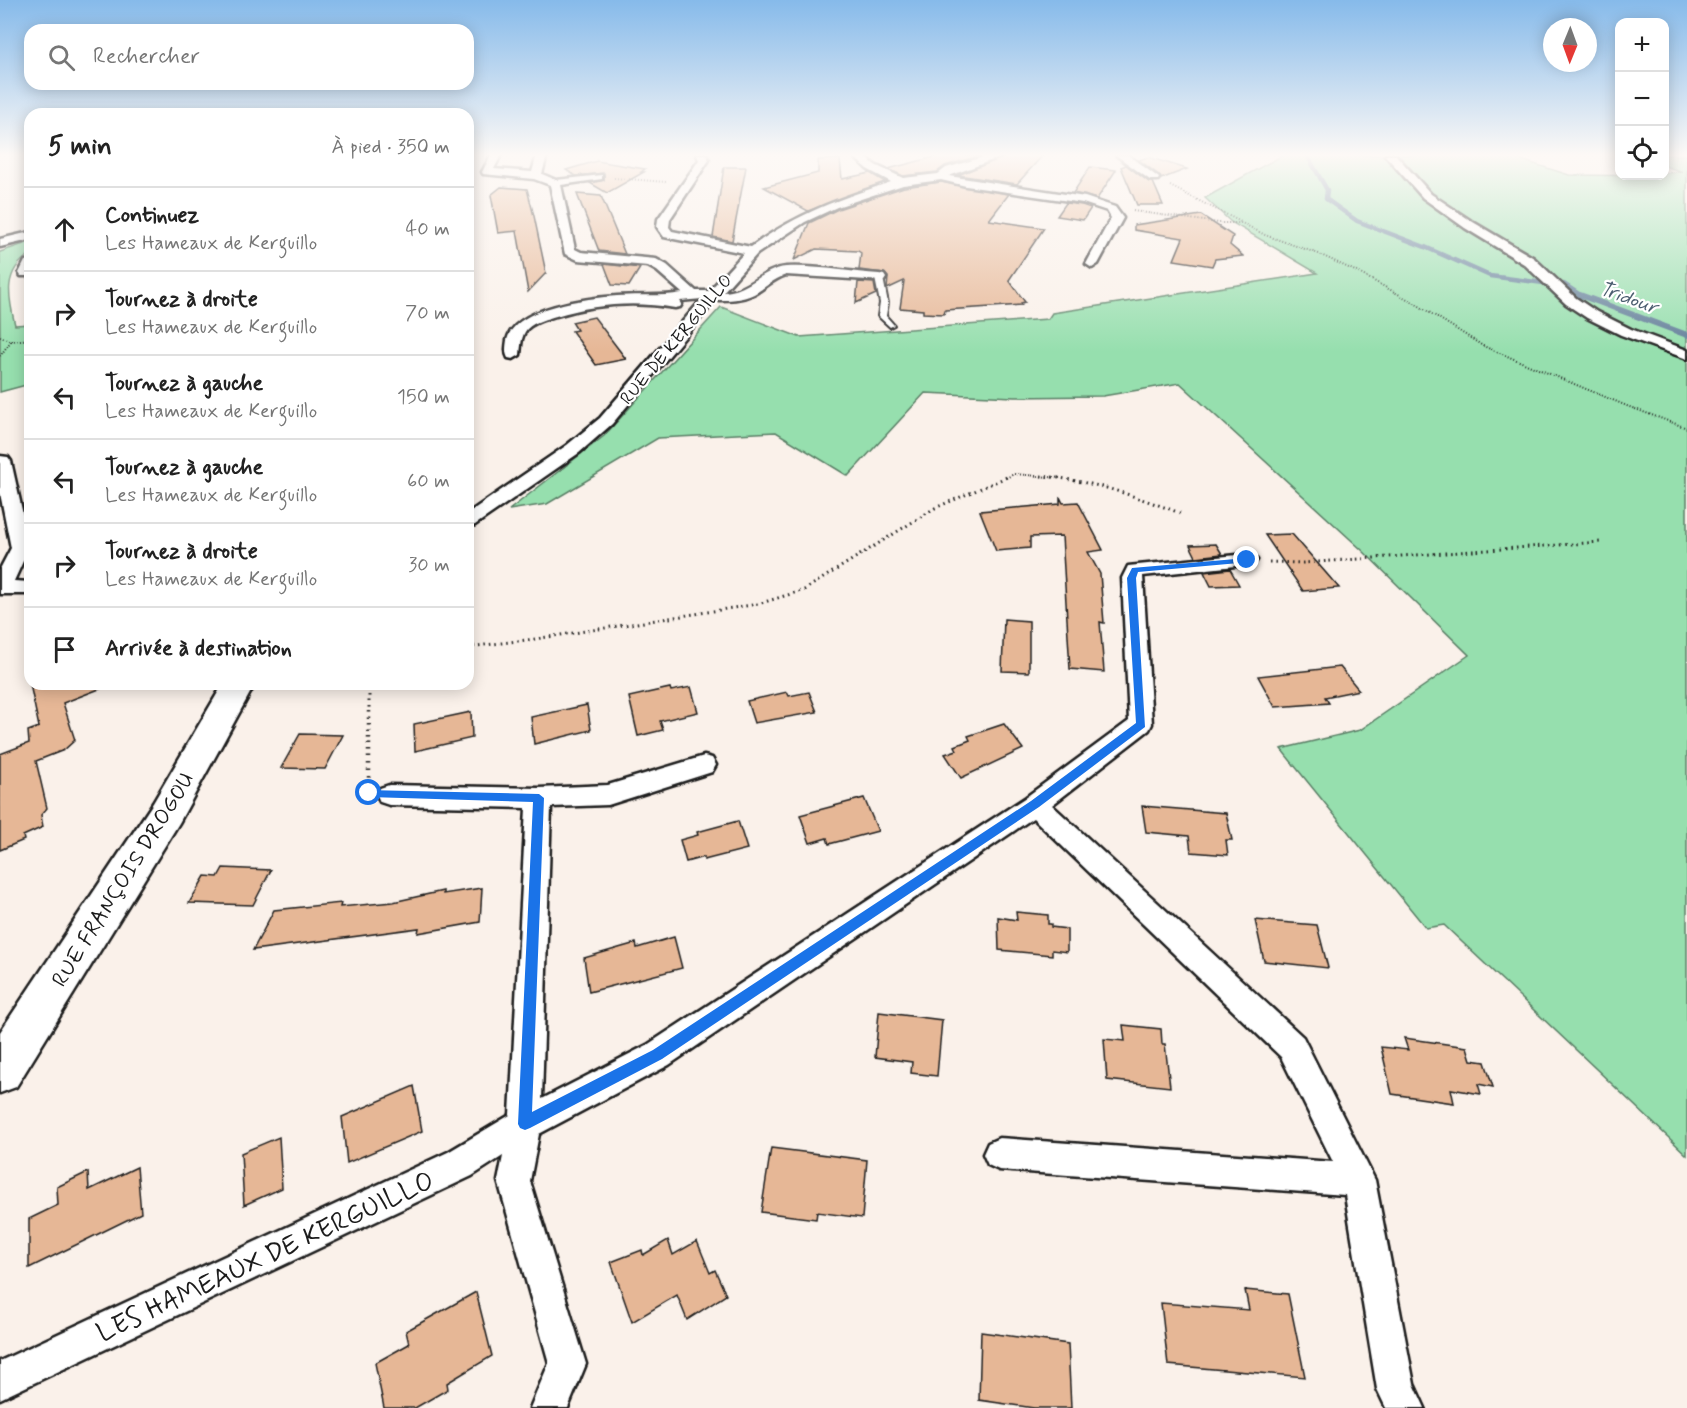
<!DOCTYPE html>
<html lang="fr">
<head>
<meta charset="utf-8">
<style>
	:root { --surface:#fff; --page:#f2f2f2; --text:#222; --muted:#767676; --line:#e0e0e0 }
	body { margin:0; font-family:Mynerve,sans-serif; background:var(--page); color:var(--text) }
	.controls { position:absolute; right:18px; top:18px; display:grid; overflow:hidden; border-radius:12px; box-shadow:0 3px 15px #0003 }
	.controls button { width:54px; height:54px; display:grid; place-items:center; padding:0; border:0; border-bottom:2px solid var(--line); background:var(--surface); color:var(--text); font:30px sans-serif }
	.compass { position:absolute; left:1543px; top:18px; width:54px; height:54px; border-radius:50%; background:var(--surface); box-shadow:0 3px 15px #0003; rotate:181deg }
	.stop { position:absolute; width:18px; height:18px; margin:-14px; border:4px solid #1a73e8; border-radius:50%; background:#fff }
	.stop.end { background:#1a73e8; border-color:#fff; box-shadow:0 2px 6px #0008 }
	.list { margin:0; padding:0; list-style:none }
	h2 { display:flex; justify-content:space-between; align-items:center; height:78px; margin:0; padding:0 24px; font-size:26px }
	h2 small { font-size:20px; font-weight:400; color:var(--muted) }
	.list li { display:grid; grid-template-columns:39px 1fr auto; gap:18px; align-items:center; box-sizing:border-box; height:84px; padding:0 24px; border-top:2px solid var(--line) }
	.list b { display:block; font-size:22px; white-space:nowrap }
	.list p { margin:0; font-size:20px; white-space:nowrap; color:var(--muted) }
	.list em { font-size:20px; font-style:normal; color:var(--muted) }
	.icon { flex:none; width:33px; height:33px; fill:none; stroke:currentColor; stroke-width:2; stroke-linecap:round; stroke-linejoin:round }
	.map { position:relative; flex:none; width:1687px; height:1408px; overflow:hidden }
	.search { position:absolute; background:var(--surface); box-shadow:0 3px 15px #0003; left:24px; top:24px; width:450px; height:66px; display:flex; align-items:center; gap:15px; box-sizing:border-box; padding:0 21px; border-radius:18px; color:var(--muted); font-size:22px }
	.panel { position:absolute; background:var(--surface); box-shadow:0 3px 15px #0003; left:24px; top:108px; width:450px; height:582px; border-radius:18px }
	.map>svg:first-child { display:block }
</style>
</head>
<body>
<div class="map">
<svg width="1687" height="1408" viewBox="0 0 1687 1408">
	<rect width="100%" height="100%" fill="#faf1ea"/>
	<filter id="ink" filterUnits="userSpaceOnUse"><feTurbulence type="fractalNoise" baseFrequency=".0167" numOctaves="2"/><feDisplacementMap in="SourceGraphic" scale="12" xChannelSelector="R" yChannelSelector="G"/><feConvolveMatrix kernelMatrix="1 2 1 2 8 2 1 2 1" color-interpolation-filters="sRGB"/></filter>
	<g filter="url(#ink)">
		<g fill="#96dfae" stroke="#597e65" stroke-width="1.5">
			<polygon points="1283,155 1506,155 1569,175 1664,176 1665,173 1683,172 1665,166 1665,155 1687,155 1687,1155 1444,925 1426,928 1281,749 1360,730 1469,655 1362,550 1180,383 1103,396 1014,397 925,393 848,476 776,432 658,438 547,504 509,510 604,436 721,307 799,337 1048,319 1052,313 1317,273 1231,222 1205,198"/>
			<path d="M30 242V254C3 272 8 296 15 325L30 324V384L0 392V252Z"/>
		</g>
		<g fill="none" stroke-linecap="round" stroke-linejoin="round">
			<g stroke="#64809a" stroke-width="4.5">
				<polyline points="1307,155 1327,190 1326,199 1357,221 1425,247 1490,276 1551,284"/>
				<polyline points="1564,284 1582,296"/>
			</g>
			<polyline stroke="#64809a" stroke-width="6" points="1580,295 1687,335"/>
		</g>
		<g fill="#e6b796" stroke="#1c1c1c" stroke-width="1.5">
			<polygon points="942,155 982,155 945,166 937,172 903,176 888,169"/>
			<polygon points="1008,155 1043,155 1017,184 958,175"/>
			<polygon points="1148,157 1187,169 1161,179 1160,176 1139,160"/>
			<polygon points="840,159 842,179 870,173 885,182 808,211 764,187 818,173 818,160"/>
			<polygon points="597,161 645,169 641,172 644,172 607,193 590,183 604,180 604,173 576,176 566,170"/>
			<polygon points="1126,165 1149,182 1153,182 1163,205 1137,205 1121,167"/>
			<polygon points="724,167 746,167 732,241 713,237"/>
			<polygon points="1090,167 1116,170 1097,199 1073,193"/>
			<polygon points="941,182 1009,194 989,220 1044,228 1009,280 1025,302 1021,303 1022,305 945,310 944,314 923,313 923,310 900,308 904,281 887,289 888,277 884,273 859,270 861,253 858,251 816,249 794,260 809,223 838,209 904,187"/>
			<polygon points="501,187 527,189 534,216 546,273 528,292 517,231 498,233 491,195"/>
			<polygon points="577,194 601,196 625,254 599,251"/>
			<polygon points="1066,203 1082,205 1091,208 1083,220 1057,216"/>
			<polygon points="1201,215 1233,236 1230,245 1243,256 1215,259 1212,266 1174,260 1183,238 1134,230 1134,225"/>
			<polygon points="604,264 640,268 629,286 612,285"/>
			<polygon points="858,282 874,283 876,294 856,303"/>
			<polygon points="594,317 626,359 596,365 572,331 577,330 572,322"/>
			<polygon points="1060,497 1063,503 1078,502 1103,550 1088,552 1100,574 1104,623 1100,622 1104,672 1070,669 1062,536 1030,537 1030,548 996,551 980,511 1060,504"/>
			<polygon points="1292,534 1339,588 1303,591 1265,535"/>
			<polygon points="1216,544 1222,554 1196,557 1190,545"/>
			<polygon points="1230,569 1239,585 1211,586 1204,572"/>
			<polygon points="1004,619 1029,621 1029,672 1002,671"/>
			<polygon points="1340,667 1359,690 1325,697 1329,703 1275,707 1258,676"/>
			<polygon points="30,684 106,684 107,686 63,703 75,740 64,750 36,761 47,808 41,815 43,827 23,836 24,840 0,850 0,754 29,743 28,731 39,727"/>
			<polygon points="691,687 698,712 660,721 663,730 638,736 629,697 670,688 671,691"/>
			<polygon points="787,692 789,696 809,692 817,712 754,723 747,701"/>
			<polygon points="587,705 591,730 534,744 531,717"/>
			<polygon points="471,712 472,738 415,751 414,724"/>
			<polygon points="1004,724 1023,749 961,778 945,754 957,750 955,746 970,740 968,736"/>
			<polygon points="300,734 343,735 325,769 281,768"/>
			<polygon points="864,798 878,831 829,844 827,838 810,843 800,815"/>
			<polygon points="1142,806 1226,813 1232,840 1226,840 1228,855 1191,852 1189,836 1146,832"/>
			<polygon points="738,821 747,849 704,860 704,857 686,862 680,840 698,835 697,832"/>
			<polygon points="223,868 271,870 253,905 189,903 205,876 218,877"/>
			<polygon points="482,888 480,922 418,933 419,928 253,950 274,910 341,903 340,907 393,902 443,891 443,894"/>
			<polygon points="1016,912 1048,915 1048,924 1051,924 1051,927 1067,929 1067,952 1052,950 1052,955 999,950 998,917 1017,920"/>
			<polygon points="1255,920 1317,925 1328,968 1264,961"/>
			<polygon points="674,937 682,968 589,992 584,958 636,943 637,948"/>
			<polygon points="879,1012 942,1020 937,1076 911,1073 912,1062 875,1057"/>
			<polygon points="1123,1025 1161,1029 1162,1044 1165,1044 1170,1087 1107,1080 1104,1039 1125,1041"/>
			<polygon points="1404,1038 1467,1047 1471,1060 1485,1062 1493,1087 1478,1084 1481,1094 1451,1089 1454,1103 1392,1094 1381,1047 1408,1050"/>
			<polygon points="414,1086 422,1131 347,1163 342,1117"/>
			<polygon points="279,1137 282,1188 244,1205 241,1153"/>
			<polygon points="771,1148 867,1160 862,1218 817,1212 816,1219 761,1212"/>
			<polygon points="137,1167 141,1213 29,1268 29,1219 58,1205 57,1187 88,1172 89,1190"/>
			<polygon points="668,1240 673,1255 697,1241 710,1273 715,1270 726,1295 687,1320 677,1295 632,1322 611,1262 642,1250 643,1255"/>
			<polygon points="1245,1290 1288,1294 1305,1377 1168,1365 1161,1303 1249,1310"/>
			<polygon points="476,1292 492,1356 447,1383 448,1389 415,1408 384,1408 375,1363 409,1344 406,1331"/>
			<polygon points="981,1332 1068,1344 1071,1408 1034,1408 979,1400"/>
		</g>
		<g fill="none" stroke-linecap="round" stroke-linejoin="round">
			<defs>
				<polygon id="lane" points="879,276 883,278 888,303 886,316 894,325 890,327 878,316 880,303 875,278"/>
				<g id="street">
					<path d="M491 155H501L494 169 532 172 537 155H547L542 174 556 180 602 175V179L561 185 575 249 581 252 656 259 667 265 696 291H709L744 253 664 237 657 227 658 219 699 160 697 155H707L709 160 670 219 669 227 672 231 751 247C796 214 839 199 891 182L867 169 852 155H863L875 165 903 178 938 174 946 168 990 155H1006L949 176 1085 197 1115 207 1123 218 1098 264 1092 268 1086 264 1111 218 1107 211 1083 203 966 186 941 180 903 185 837 207 805 222 757 254 723 292C748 292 762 269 786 267 814 265 851 272 879 274L884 275 886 278 884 281 786 275C773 279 765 288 754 294 741 300 730 300 716 300L612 424 579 453 475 525 468 527V513L567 445 600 418 702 299 680 301 682 304 680 307 675 308C635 301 595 304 556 316 547 319 535 321 527 329 521 336 521 346 520 355L513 359 508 358C505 353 506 347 507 340 515 307 588 298 617 296 640 294 660 297 682 293L657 271 648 266 578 260 565 254 550 185 534 179 483 174 482 172Z"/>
					<polygon points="1116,155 1128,155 1159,178 1158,180 1150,180"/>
					<polygon points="1385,155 1396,155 1431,194 1473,222 1534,258 1576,298 1597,312 1631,329 1687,350 1687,359 1621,335 1587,318 1566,304 1524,264 1465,228 1423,198"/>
					<polygon points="30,232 30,240 0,247 0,239"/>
					<polygon points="30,260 30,276 21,276 19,273 25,261"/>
					<polygon points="0,456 8,457 11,461 30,546 14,581 30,582 30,594 0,594 0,569 11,548 0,493"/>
					<polygon points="1247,554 1254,556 1257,560 1254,564 1143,576 1152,724 1149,730 1052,805 1303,1037 1375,1180 1414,1384 1425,1408 1386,1408 1377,1389 1345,1195 999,1170 988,1165 983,1154 988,1143 999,1138 1333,1162 1281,1057 1033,818 669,1065 539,1134 530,1181 586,1364 568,1408 530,1408 549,1363 498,1181 503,1156 472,1176 0,1399 0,1361 448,1152 510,1115 526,808 389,805 380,802 377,795 380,788 389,785 539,788 608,785 704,756 712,758 716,765 712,772 608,805 551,807 542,1099 647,1045 1026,797 1129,721 1122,578 1128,566"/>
				</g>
				<polygon id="secondary" points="223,684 255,684 179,823 16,1087 0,1093 0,1032 153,803"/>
			</defs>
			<use href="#lane" stroke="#1c1c1c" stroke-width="4"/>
			<use href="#street" stroke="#1c1c1c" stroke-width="5"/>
			<use href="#secondary" stroke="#1c1c1c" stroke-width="5"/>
			<g stroke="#1c1c1c" stroke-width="2" stroke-dasharray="1 2" stroke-linecap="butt">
				<polyline points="614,178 667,182"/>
				<polyline points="1170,186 1241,222"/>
				<polyline points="1133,211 1219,223 1242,223 1265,235 1319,254 1353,270 1413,302 1483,346 1627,406 1687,428"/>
				<polyline points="0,336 11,341 0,356"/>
				<polyline points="11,341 30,339"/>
				<polyline points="1006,478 1014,474 1061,478"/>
			</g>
			<g stroke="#1c1c1c" stroke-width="3" stroke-dasharray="1.5 4" stroke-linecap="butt">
				<path d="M1041 476C1090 480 1135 496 1180 513"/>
				<polyline points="1269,562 1303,563 1601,542"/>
				<polyline points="468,647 535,639 758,604 804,590 935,508 1009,476"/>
				<polyline points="369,684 369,712"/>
				<polyline points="267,687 323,684"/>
			</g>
			<polyline stroke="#1c1c1c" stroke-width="4.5" stroke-dasharray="1.5 5" stroke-linecap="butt" points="369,711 369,779"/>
			<use href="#lane" fill="#fff" fill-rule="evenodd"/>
			<use href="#street" fill="#fff" fill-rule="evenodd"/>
			<use href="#secondary" fill="#fff" fill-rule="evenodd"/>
		</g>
	</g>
	<linearGradient id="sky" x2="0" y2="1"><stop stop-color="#86baea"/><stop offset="0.44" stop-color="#fdf9f6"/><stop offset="1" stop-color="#fdf9f6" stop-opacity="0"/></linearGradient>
	<rect width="1687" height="352" fill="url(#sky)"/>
	<polygon fill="#1a73e8" points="1247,558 1250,558 1250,562 1138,572 1136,578 1145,727 1039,807 662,1059 530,1128 525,1130 520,1128 518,1124 533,802 369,797 364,793 366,790 539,794 544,798 532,1112 653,1050 1031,801 1136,723 1127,578 1132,568"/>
	<g text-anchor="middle" stroke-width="4.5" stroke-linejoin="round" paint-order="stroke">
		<g font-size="18" fill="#1c1c1c" stroke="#fff">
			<text transform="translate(676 339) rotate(-50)" y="6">RUE DE KERGUILLO</text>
		</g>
		<g font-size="20" font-style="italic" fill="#4c5e70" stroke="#fff">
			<text transform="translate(1629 297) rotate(20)" y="7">Tridour</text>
		</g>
		<g font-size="22" fill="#1c1c1c" stroke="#fff">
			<text transform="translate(122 879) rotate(-58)" y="8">RUE FRANÇOIS DROGOU</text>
		</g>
		<g font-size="27" fill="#1c1c1c" stroke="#fff">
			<text transform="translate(265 1256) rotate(-25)" y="9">LES HAMEAUX DE KERGUILLO</text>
		</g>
	</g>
</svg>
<div class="controls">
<button>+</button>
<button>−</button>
<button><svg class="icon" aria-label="locate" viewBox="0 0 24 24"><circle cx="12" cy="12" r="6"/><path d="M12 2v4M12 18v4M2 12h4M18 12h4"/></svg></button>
</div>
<svg class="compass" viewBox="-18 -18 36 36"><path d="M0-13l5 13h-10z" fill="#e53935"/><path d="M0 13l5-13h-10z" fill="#767676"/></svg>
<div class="stop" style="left:369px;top:793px"></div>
<div class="stop end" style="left:1247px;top:560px"></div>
<div class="search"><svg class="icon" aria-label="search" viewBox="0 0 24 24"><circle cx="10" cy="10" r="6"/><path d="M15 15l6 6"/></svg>Rechercher</div>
<section class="panel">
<h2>5 min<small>À pied · 350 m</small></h2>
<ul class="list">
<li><svg class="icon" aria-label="ahead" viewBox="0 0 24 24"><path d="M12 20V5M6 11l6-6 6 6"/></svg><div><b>Continuez</b><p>Les Hameaux de Kerguillo</p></div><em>40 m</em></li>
<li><svg class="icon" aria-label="right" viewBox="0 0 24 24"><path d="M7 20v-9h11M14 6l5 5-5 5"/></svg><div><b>Tournez à droite</b><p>Les Hameaux de Kerguillo</p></div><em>70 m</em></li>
<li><svg class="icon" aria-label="left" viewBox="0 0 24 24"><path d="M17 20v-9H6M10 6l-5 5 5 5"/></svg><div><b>Tournez à gauche</b><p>Les Hameaux de Kerguillo</p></div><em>150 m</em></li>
<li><svg class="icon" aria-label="left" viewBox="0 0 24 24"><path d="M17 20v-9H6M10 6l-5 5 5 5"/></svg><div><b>Tournez à gauche</b><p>Les Hameaux de Kerguillo</p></div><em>60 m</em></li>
<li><svg class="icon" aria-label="right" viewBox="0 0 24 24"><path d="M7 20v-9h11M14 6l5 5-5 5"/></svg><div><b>Tournez à droite</b><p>Les Hameaux de Kerguillo</p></div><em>30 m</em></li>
<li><svg class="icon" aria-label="arrive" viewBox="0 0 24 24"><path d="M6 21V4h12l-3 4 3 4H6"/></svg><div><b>Arrivée à destination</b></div></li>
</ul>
</section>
</div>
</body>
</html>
